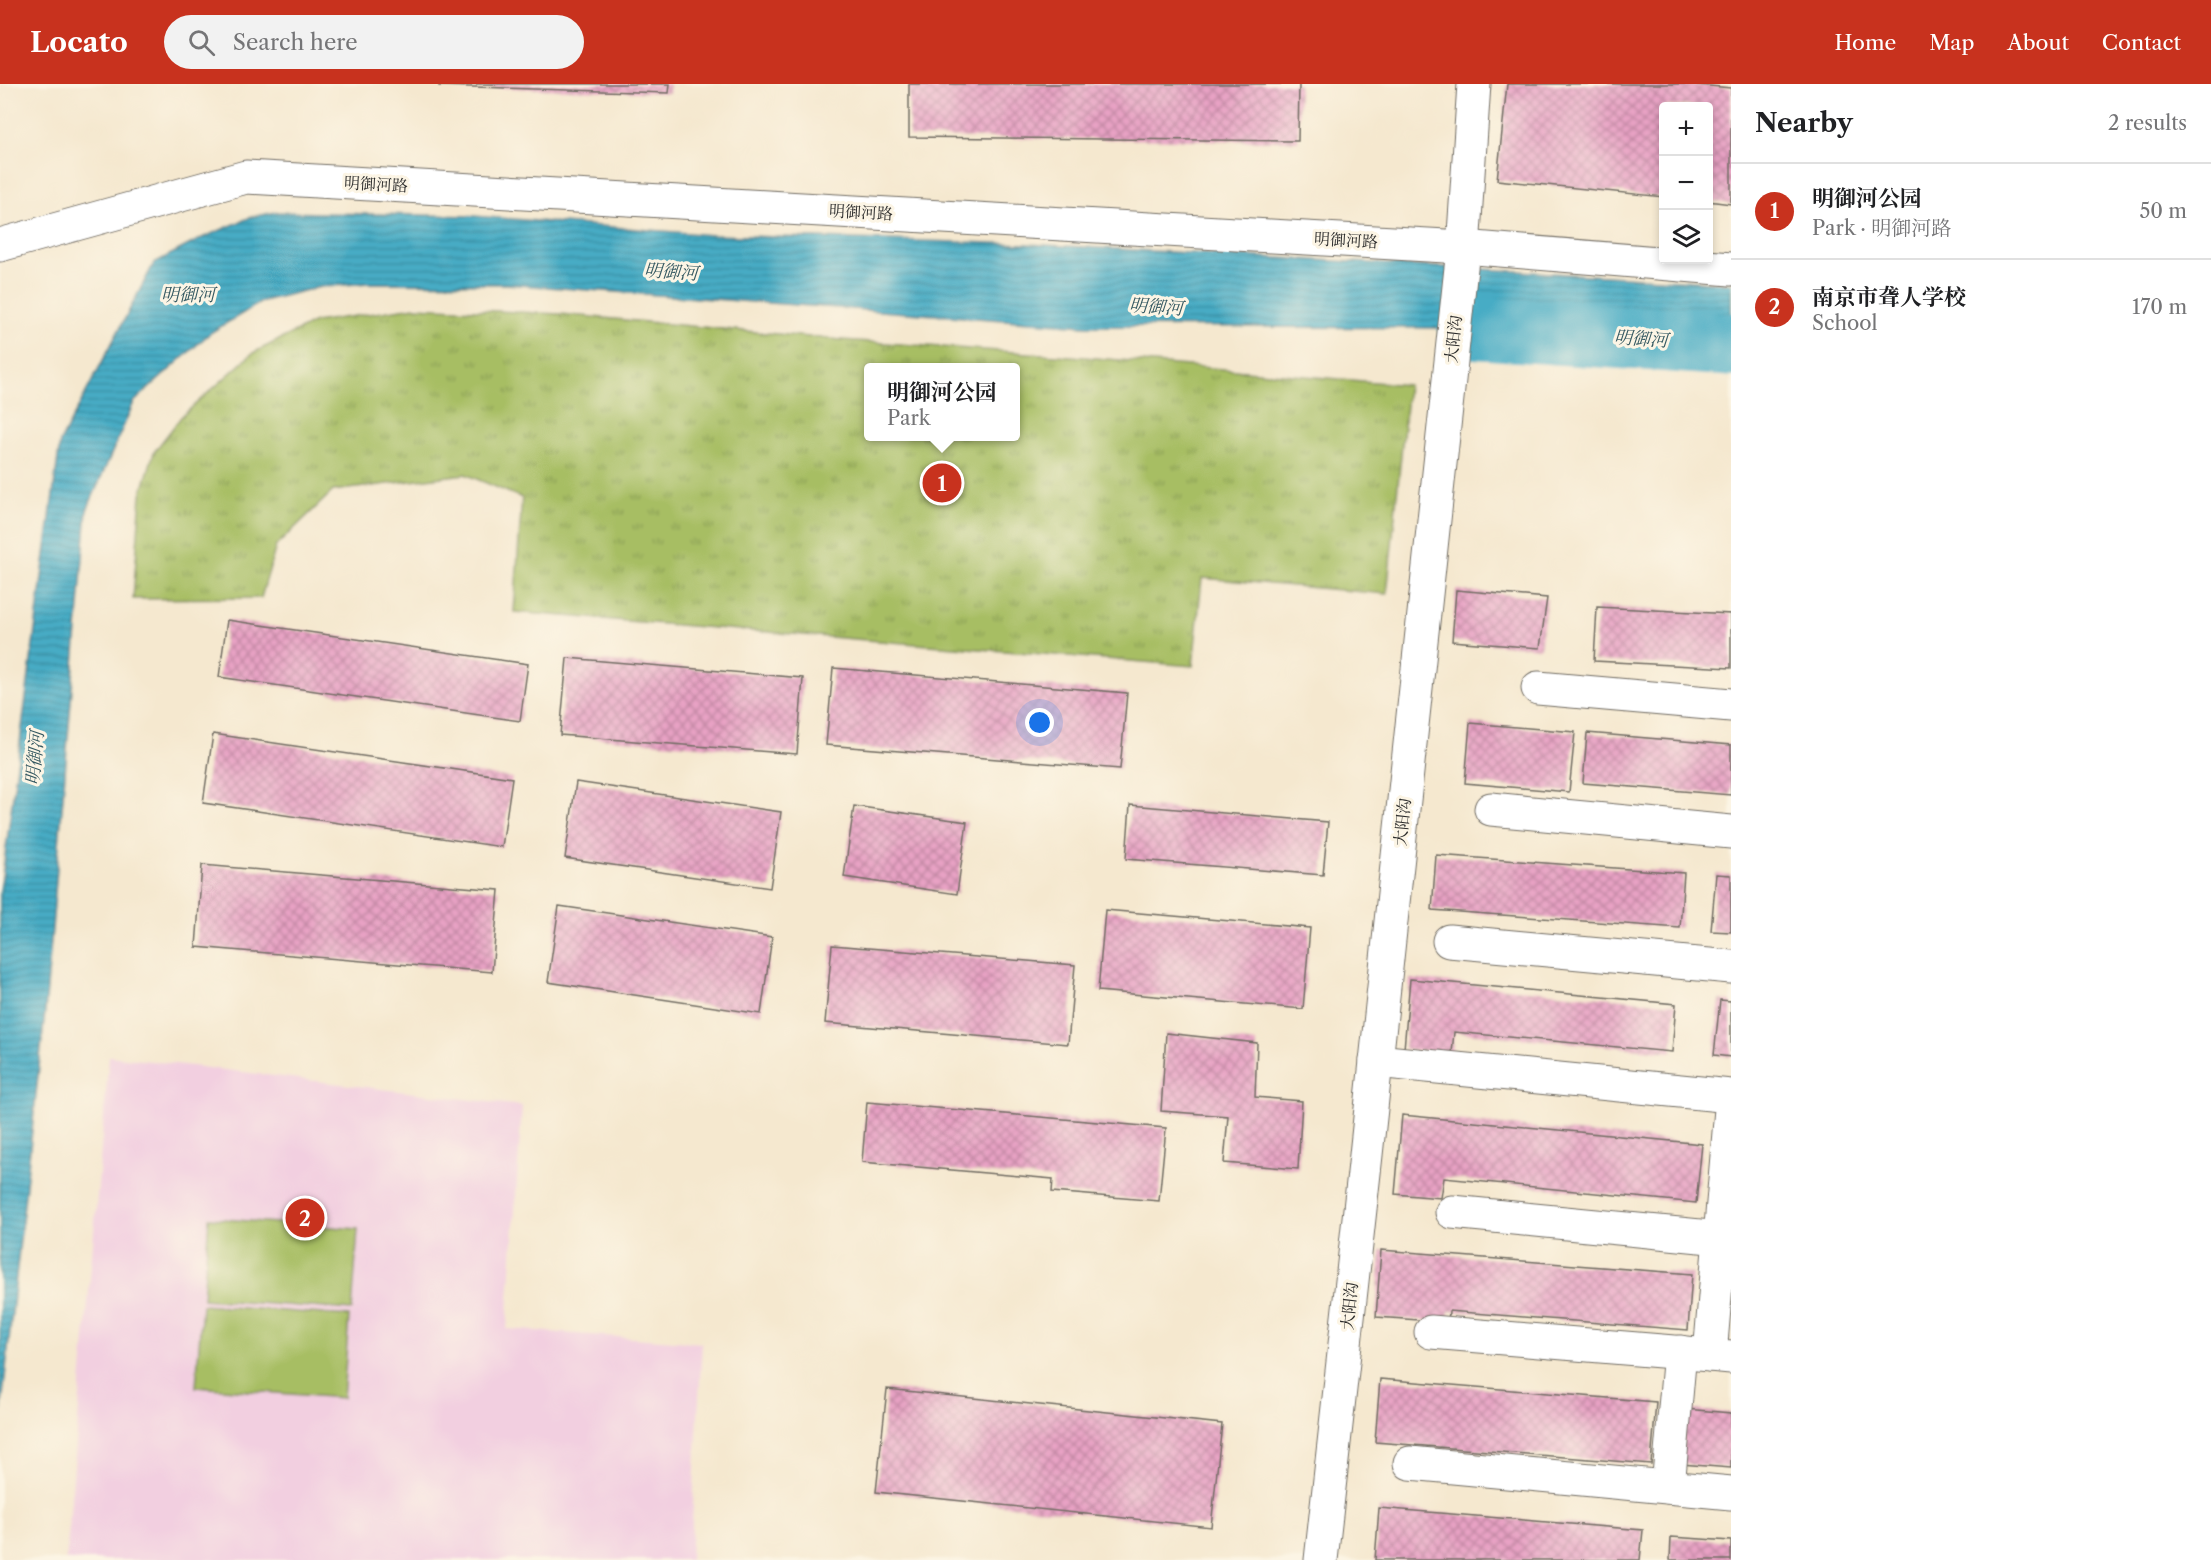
<!DOCTYPE html>
<html lang="en">
<head>
<meta charset="utf-8">
<style>
	:root { --surface:#fff; --page:#f2f2f2; --text:#202124; --muted:#757577; --line:#e0e0e0; --accent:#c8321e }
	body { margin:0; font-family:"Libre Caslon Text","Noto Serif SC",serif; background:var(--page); color:var(--text) }
	.controls { position:absolute; right:18px; top:18px; display:grid; overflow:hidden; border-radius:6px; box-shadow:0 3px 9px #0003 }
	.controls button { width:54px; height:54px; display:grid; place-items:center; padding:0; border:0; border-bottom:2px solid var(--line); background:var(--surface); color:var(--text); font:30px sans-serif }
	.you { position:absolute; left:1040px; top:639px; width:21px; height:21px; margin:-15px; border:4px solid #fff; border-radius:50%; background:#1a73e8; box-shadow:0 0 0 9px #1a73e833 }
	.badge { display:grid; place-items:center; width:39px; height:39px; border-radius:50%; background:var(--accent); color:#fff; font-size:20px; font-weight:700 }
	.pin { position:absolute; translate:-50% -50%; border:3px solid #fff; box-shadow:0 2px 6px #0006 }
	.popup { position:absolute; left:864px; top:279px; width:156px; height:78px; box-sizing:border-box; display:grid; place-content:center; border-radius:6px; background:var(--surface); filter:drop-shadow(0 2px 4px #0005); font-size:20px; white-space:nowrap; color:var(--muted) }
	.popup b { font-size:22px; color:var(--text) }
	.popup::after { content:''; position:absolute; left:50%; top:100%; margin-left:-12px; border:12px solid transparent; border-top-color:var(--surface) }
	.list { margin:0; padding:0; list-style:none }
	h2 { display:flex; justify-content:space-between; align-items:center; height:78px; margin:0; padding:0 24px; font-size:26px }
	h2 small { font-size:20px; font-weight:400; color:var(--muted) }
	.list li { display:grid; grid-template-columns:39px 1fr auto; gap:18px; align-items:center; box-sizing:border-box; height:96px; padding:0 24px; border-top:2px solid var(--line) }
	.list b { display:block; font-size:22px; white-space:nowrap }
	.list p { margin:0; font-size:20px; white-space:nowrap; color:var(--muted) }
	.list em { font-size:20px; font-style:normal; color:var(--muted) }
	.icon { flex:none; width:33px; height:33px; fill:none; stroke:currentColor; stroke-width:2; stroke-linecap:round; stroke-linejoin:round }
	.map { position:relative; flex:none; width:1731px; height:1476px; overflow:hidden }
	header { display:flex; align-items:center; gap:36px; box-sizing:border-box; height:84px; padding:0 30px; background:var(--accent); color:#fff }
	header strong { font-size:28px }
	nav { display:flex; gap:33px; margin-inline-start:auto; font-size:21px }
	.search { width:420px; height:54px; background:var(--page); display:flex; align-items:center; gap:15px; box-sizing:border-box; padding:0 21px; border-radius:33px; color:var(--muted); font-size:22px }
	main { display:flex }
	aside { flex:1; background:var(--surface) }
	.map>svg:first-child { display:block }
</style>
</head>
<body>
<header>
<strong>Locato</strong>
<div class="search"><svg class="icon" aria-label="search" viewBox="0 0 24 24"><circle cx="10" cy="10" r="6"/><path d="M15 15l6 6"/></svg>Search here</div>
<nav><a>Home</a><a>Map</a><a>About</a><a>Contact</a></nav>
</header>
<main>
<div class="map">
<svg width="1731" height="1476" viewBox="0 0 1731 1476">
	<defs>
		<pattern id="grass-tufts" width="24" height="20" patternUnits="userSpaceOnUse" patternTransform="scale(1.5)"><rect width="24" height="20" fill="#a7be64"/><path d="M3 7l-1-3M5 7V3M7 7l1-3M15 17l-1-3M17 17v-4M19 17l1-3" fill="none" stroke="#889b53"/></pattern>
		<pattern id="water-rules" width="6" height="5" patternUnits="userSpaceOnUse" patternTransform="scale(1.5)"><rect width="6" height="5" fill="#46acc5"/><path d="M0 2.5h6" fill="none" stroke="#3b8ca0"/></pattern>
		<pattern id="building-cross-hatch" width="8" height="8" patternUnits="userSpaceOnUse" patternTransform="scale(1.5)"><rect width="8" height="8" fill="#e8a2c4"/><path d="M0 0l8 8M0 8l8-8" fill="none" stroke="#bc849f"/></pattern>
	</defs>
	<rect width="100%" height="100%" fill="#fcf5e5"/>
	<filter id="ink" filterUnits="userSpaceOnUse"><feTurbulence type="fractalNoise" baseFrequency=".0167" numOctaves="2"/><feDisplacementMap in="SourceGraphic" scale="12" xChannelSelector="R" yChannelSelector="G"/><feConvolveMatrix kernelMatrix="1 2 1 2 8 2 1 2 1" color-interpolation-filters="sRGB"/></filter>
	<filter id="wash" filterUnits="userSpaceOnUse"><feTurbulence type="fractalNoise" baseFrequency=".008" numOctaves="4" result="noise"/><feDisplacementMap in="SourceGraphic" scale="24" xChannelSelector="R" yChannelSelector="G"/><feGaussianBlur stdDeviation="1.35" result="paint"/><feColorMatrix in="noise" values="0 0 0 0 0 0 0 0 0 0 0 0 0 0 0 0 0 1.4 0 .05"/><feComposite in="paint" operator="in"/></filter>
	<g filter="url(#wash)">
		<rect width="100%" height="100%" fill="#f5e8cf"/>
		<polygon fill="#f2cfe0" points="109,972 522,1022 507,1245 702,1259 690,1476 66,1476"/>
		<path fill="url(#grass-tufts)" stroke="#697448" stroke-width="1.5" fill-rule="evenodd" d="M415 223 560 230 842 256 1084 273 1408 301 1387 510 1202 494 1193 582 514 528 522 414 465 390 333 407 276 462 261 514 133 515 141 411 154 368 181 333 253 269 315 238ZM868 284H1016V352H868Z"/>
		<g fill="#a7be64" stroke="#697448" stroke-width="1.5">
			<polygon points="209,1134 358,1145 352,1226 203,1215"/>
			<polygon points="202,1221 349,1232 343,1314 196,1303"/>
		</g>
		<polygon fill="url(#water-rules)" stroke="#386c78" stroke-width="1.5" points="275,128 474,132 712,151 1027,160 1731,199 1731,258 1456,244 1086,242 506,200 368,199 320,203 263,217 210,249 134,318 87,426 45,928 0,1339 0,809 60,358 154,179 202,154 251,133"/>
		<g fill="none" stroke-linecap="round" stroke-linejoin="round">
			<polyline stroke="#46acc5" stroke-width="63" points="1469,243 1731,261"/>
		</g>
		<g id="blocks">
			<g fill="url(#building-cross-hatch)">
				<polygon points="439,0 670,0 669,9 439,2"/>
				<polygon points="909,0 1299,0 1298,57 909,53"/>
				<polygon points="1507,0 1688,0 1731,4 1731,120 1708,117 1708,22 1664,22 1664,113 1497,96"/>
				<polygon points="1456,506 1547,514 1540,564 1452,557"/>
				<polygon points="1597,523 1731,530 1731,584 1594,577"/>
				<polygon points="227,536 528,580 520,637 219,593"/>
				<polygon points="567,574 803,594 797,670 560,651"/>
				<polygon points="833,584 1127,609 1120,685 826,661"/>
				<polygon points="1470,639 1575,648 1569,708 1465,699"/>
				<polygon points="1587,649 1731,661 1731,711 1583,699"/>
				<polygon points="213,650 512,694 502,763 203,719"/>
				<polygon points="576,698 781,728 770,804 565,774"/>
				<polygon points="1130,721 1328,738 1323,791 1126,775"/>
				<polygon points="854,722 967,738 957,810 844,793"/>
				<polygon points="1436,771 1684,789 1680,844 1432,826"/>
				<polygon points="202,781 499,806 492,888 196,863"/>
				<polygon points="1716,790 1731,791 1731,848 1711,847"/>
				<polygon points="559,822 772,853 761,930 548,898"/>
				<polygon points="1105,826 1310,844 1303,925 1098,907"/>
				<polygon points="832,861 1075,881 1068,960 825,939"/>
				<polygon points="1410,895 1676,920 1672,968 1454,948 1452,969 1404,965"/>
				<polygon points="1720,916 1731,917 1731,973 1714,971"/>
				<polygon points="1166,949 1257,959 1255,1013 1302,1017 1298,1085 1224,1079 1228,1032 1161,1027"/>
				<polygon points="867,1018 1166,1044 1159,1117 1052,1108 1053,1095 862,1078"/>
				<polygon points="1402,1031 1702,1060 1696,1119 1444,1094 1441,1114 1395,1110"/>
				<polygon points="1381,1166 1692,1190 1688,1246 1449,1227 1448,1238 1376,1233"/>
				<polygon points="1380,1295 1656,1318 1651,1380 1375,1358"/>
				<polygon points="887,1305 1222,1340 1211,1443 876,1408"/>
				<polygon points="1685,1325 1731,1329 1731,1384 1681,1380"/>
				<polygon points="1379,1424 1643,1446 1640,1476 1375,1476"/>
				<polygon points="1671,1453 1731,1457 1731,1476 1670,1476"/>
			</g>
		</g>
	</g>
	<g filter="url(#ink)">
		<use href="#blocks" fill-opacity="0" stroke="#726d64" stroke-width="1.5"/>
		<g fill="none" stroke-linecap="round" stroke-linejoin="round">
			<defs>
				<g id="minor">
					<polyline points="0,161 246,93 1463,163 1731,185"/>
					<polyline points="1538,604 1731,621"/>
					<polyline points="1491,725 1731,748"/>
					<polyline points="1449,857 1731,883"/>
					<polyline points="1376,977 1731,1012"/>
					<polyline points="1731,1025 1710,1271 1731,1273"/>
					<polyline points="1452,1128 1731,1155"/>
					<polyline points="1431,1248 1710,1271"/>
					<polyline points="1410,1379 1731,1409"/>
					<polyline points="1668,1403 1680,1268"/>
					<polyline points="1321,1476 1366,1071 1463,165 1474,0"/>
				</g>
			</defs>
			<use href="#minor" stroke="#726d64" stroke-width="35"/>
			<use href="#minor" stroke="#fff" stroke-width="33"/>
		</g>
	</g>
	<g text-anchor="middle" stroke-width="6" stroke-linejoin="round" paint-order="stroke">
		<g font-size="16" fill="#2b2b2b" stroke="#fcf5e5">
			<text transform="translate(376 100) rotate(3)" y="6">明御河路</text>
			<text transform="translate(861 128) rotate(3)" y="6">明御河路</text>
			<text transform="translate(1346 156) rotate(3)" y="6">明御河路</text>
			<text transform="translate(1453 255) rotate(-84)" y="6">大阳沟</text>
			<text transform="translate(1402 738) rotate(-84)" y="6">大阳沟</text>
			<text transform="translate(1349 1222) rotate(-84)" y="6">大阳沟</text>
		</g>
		<g font-size="18" font-style="italic" fill="#345861" stroke="#fcf5e5">
			<text transform="translate(671 188) rotate(4)" y="6">明御河</text>
			<text x="188" y="217">明御河</text>
			<text transform="translate(1156 223) rotate(4)" y="6">明御河</text>
			<text transform="translate(1641 255) rotate(4)" y="6">明御河</text>
			<text transform="translate(35 674) rotate(-85)" y="6">明御河</text>
		</g>
	</g>
</svg>
<div class="controls">
<button>+</button>
<button>−</button>
<button><svg class="icon" aria-label="layers" viewBox="0 0 24 24"><path d="M12 4l9 5-9 5-9-5zM3 14l9 5 9-5"/></svg></button>
</div>
<div class="you"></div>
<div class="pin badge" style="left:942px;top:399px">1</div>
<div class="popup"><b>明御河公园</b>Park</div>
<div class="pin badge" style="left:305px;top:1134px">2</div>
</div>
<aside>
<h2>Nearby<small>2 results</small></h2>
<ul class="list">
<li><span class="badge">1</span><div><b>明御河公园</b><p>Park · 明御河路</p></div><em>50 m</em></li>
<li><span class="badge">2</span><div><b>南京市聋人学校</b><p>School</p></div><em>170 m</em></li>
</ul>
</aside>
</main>
</body>
</html>
